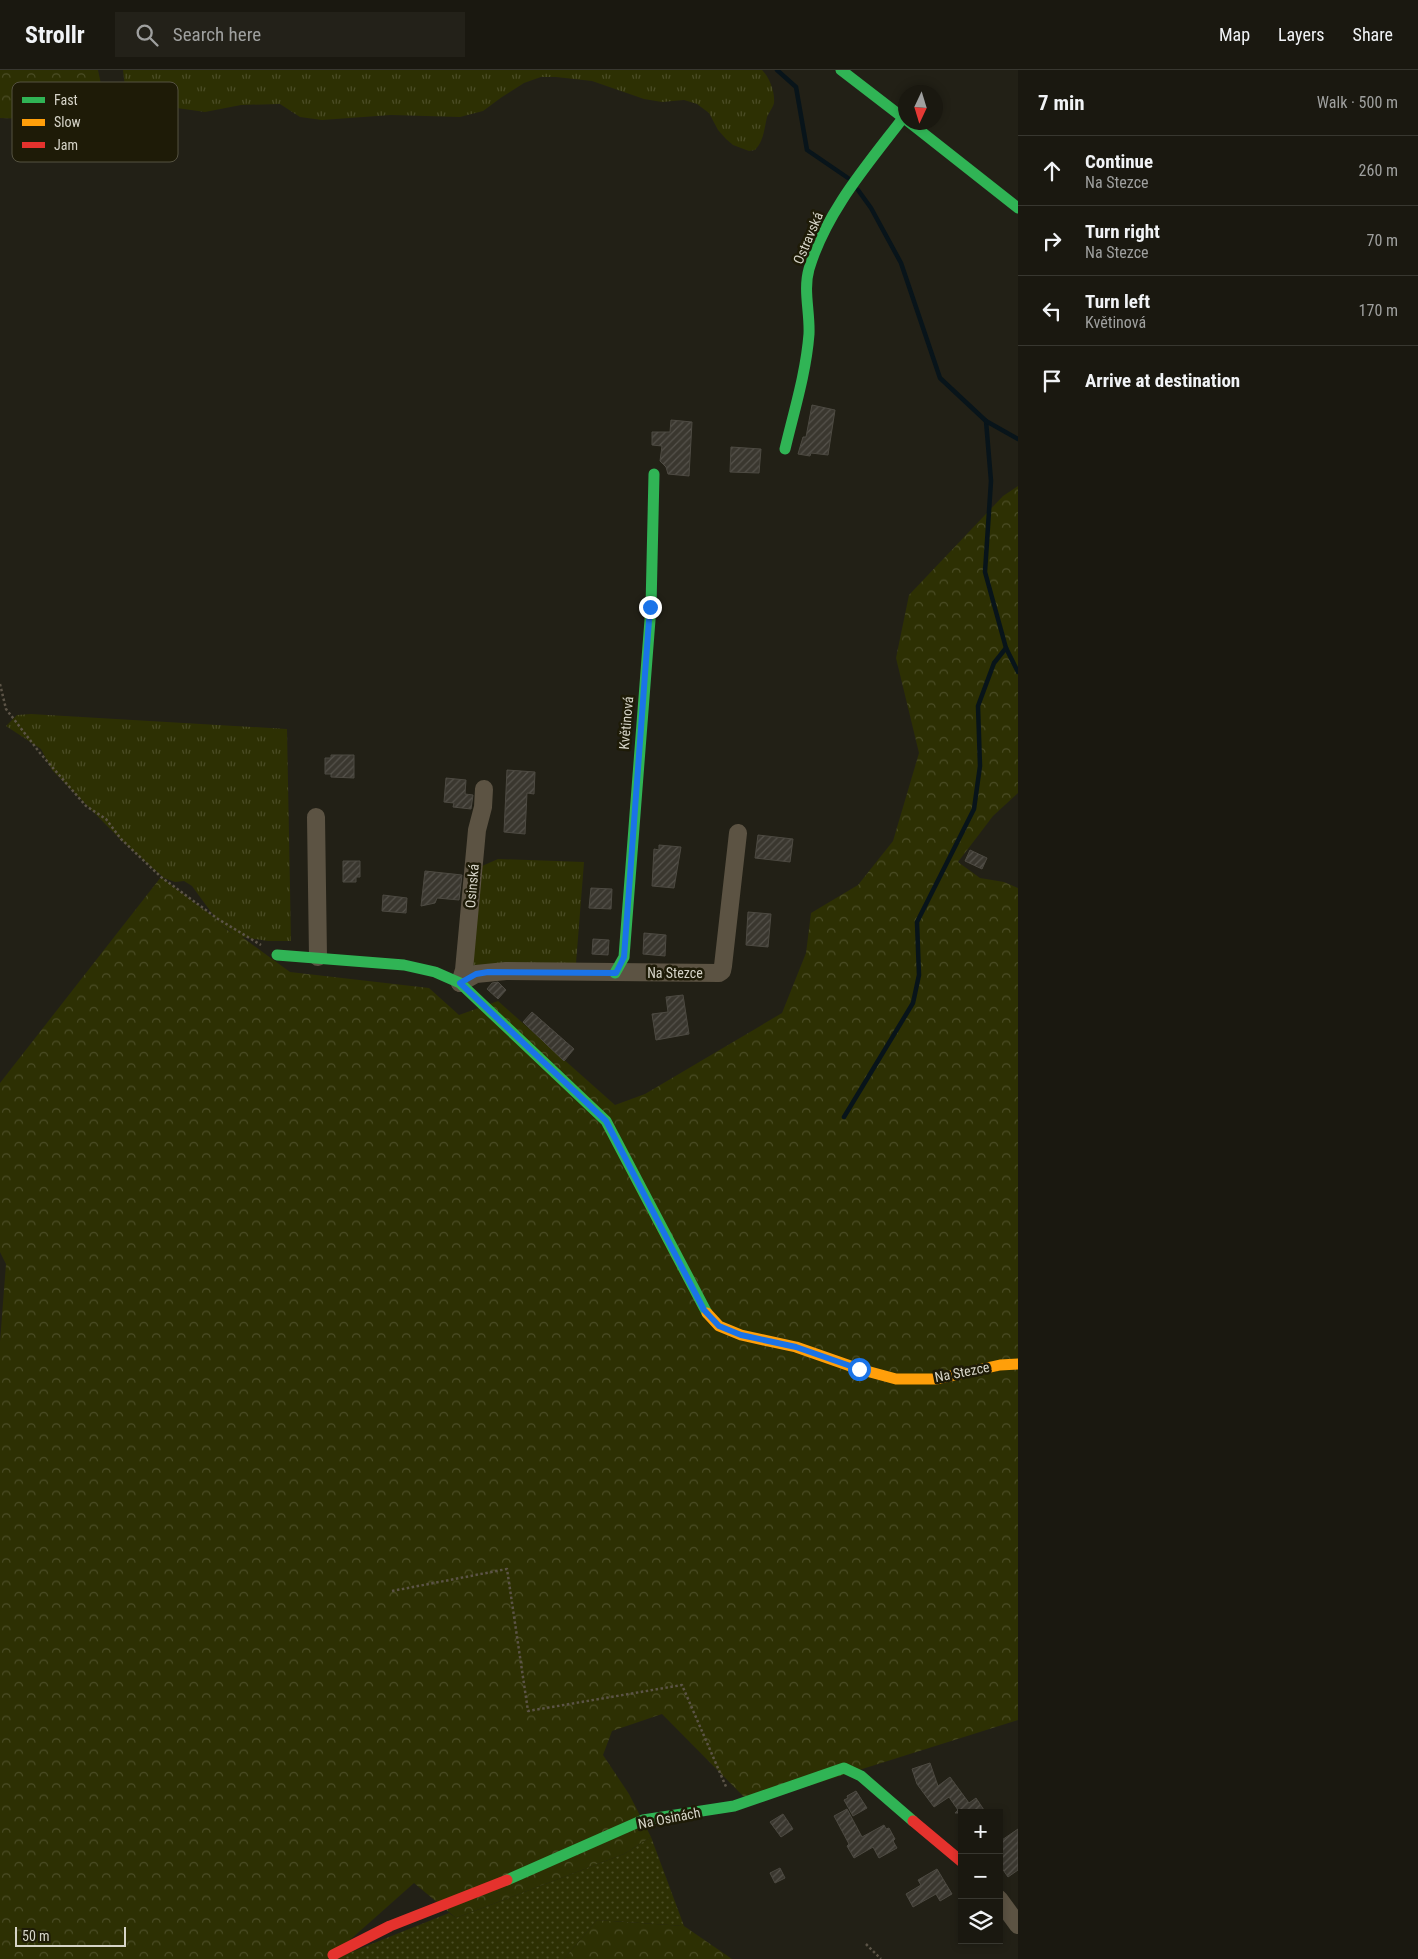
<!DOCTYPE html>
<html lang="en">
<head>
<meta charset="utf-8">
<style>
	:root { --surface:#1a1810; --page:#232119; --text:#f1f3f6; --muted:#9fa09f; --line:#383730 }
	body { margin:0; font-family:"Roboto Condensed",sans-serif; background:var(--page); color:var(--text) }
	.controls { position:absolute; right:15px; bottom:15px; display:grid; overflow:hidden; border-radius:0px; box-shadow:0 2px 8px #0003 }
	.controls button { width:45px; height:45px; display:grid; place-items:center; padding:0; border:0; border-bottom:1px solid var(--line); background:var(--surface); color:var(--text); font:25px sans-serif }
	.compass { position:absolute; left:898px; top:15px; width:45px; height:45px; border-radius:50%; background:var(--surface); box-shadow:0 2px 8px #0003; rotate:184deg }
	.scale { position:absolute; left:15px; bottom:12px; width:111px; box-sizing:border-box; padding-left:5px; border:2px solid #d6d4c8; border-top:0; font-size:14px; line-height:18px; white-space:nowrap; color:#d6d4c8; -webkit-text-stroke:4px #1e1b07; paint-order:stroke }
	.stop { position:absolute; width:15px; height:15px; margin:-11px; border:4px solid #1a73e8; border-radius:50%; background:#fff }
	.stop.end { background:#1a73e8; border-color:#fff; box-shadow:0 1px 5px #0008 }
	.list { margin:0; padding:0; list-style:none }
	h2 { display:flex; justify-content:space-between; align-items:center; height:65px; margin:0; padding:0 20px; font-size:21px }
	h2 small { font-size:16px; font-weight:400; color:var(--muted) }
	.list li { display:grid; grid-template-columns:32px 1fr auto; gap:15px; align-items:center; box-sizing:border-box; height:70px; padding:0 20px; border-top:1px solid var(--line) }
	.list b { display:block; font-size:19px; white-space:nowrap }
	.list p { margin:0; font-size:16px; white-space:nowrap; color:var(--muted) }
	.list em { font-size:16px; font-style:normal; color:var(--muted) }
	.icon { flex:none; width:28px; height:28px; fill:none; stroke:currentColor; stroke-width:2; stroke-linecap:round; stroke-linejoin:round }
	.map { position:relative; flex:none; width:1018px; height:1889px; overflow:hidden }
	header { display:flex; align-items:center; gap:30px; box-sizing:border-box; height:70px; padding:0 25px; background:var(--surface); border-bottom:1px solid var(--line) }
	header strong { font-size:24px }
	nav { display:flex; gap:28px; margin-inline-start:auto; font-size:18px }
	.search { width:350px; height:45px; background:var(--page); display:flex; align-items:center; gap:12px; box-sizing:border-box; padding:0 18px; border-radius:0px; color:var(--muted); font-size:19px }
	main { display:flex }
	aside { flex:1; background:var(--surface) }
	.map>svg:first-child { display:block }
</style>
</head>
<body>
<header>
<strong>Strollr</strong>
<div class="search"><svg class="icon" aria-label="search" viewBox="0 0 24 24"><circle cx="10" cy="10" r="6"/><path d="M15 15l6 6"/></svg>Search here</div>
<nav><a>Map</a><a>Layers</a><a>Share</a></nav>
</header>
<main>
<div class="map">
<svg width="1018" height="1889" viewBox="0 0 1018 1889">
	<defs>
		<pattern id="grass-tufts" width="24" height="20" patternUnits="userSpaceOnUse" patternTransform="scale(1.25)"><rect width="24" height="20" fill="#2d3003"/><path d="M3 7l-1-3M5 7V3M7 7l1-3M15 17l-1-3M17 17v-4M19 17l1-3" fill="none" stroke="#4b4d26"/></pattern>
		<pattern id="forest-crowns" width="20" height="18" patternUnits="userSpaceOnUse" patternTransform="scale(1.25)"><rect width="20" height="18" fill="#2d3003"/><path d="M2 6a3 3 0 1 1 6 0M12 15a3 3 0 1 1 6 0" fill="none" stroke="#4b4d26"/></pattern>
		<pattern id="garden-dots" width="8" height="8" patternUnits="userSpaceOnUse" patternTransform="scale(1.25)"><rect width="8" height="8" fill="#2d3003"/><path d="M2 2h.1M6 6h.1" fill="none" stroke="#4b4d26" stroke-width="1.8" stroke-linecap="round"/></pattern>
		<pattern id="building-hatch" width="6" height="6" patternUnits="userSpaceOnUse" patternTransform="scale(1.25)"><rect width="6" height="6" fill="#3a372f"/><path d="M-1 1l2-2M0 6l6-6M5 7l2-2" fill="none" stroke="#56534c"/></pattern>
	</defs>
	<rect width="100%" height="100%" fill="#222016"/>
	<g fill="url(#grass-tufts)">
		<path d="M123 0H762C770 8 775 22 774 33 773 38 769 42 767 47 764 60 764 70 755 80L749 81 733 75 726 69 718 60 709 43 697 34 684 30 662 32 644 29 592 11 556 7H541L524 13 502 27 483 41 460 47 391 45 322 50 300 47 280 34 241 35 205 42 177 38H154L129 31 126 26Z"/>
		<polygon points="31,644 287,659 291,871 268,871 236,866 219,853 192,816 184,811 175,812 164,808 121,770 52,700 41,679 6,656 17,645"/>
		<polygon points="498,789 584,792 576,893 473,895 482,796"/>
	</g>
	<g fill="url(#forest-crowns)">
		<polygon points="0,0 98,0 109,52 0,48"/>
		<path d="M1018 416V723L993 746 958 792 980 808 1004 812 1018 818V1650L751 1734 662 1644 612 1661 603 1685 629 1724 651 1767 624 1784 456 1848 414 1813 333 1885 334 1889H0V1272L6 1194 0 1182V1013L161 807 215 848C221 856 232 865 242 867L290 902 429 918 459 945 498 931 615 1035 645 1024 782 943 806 883 811 843 858 815 893 771 919 683 896 588 909 525 1003 426Z"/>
		<polygon points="597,1850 684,1856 732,1889 564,1889"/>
	</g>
	<polygon fill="url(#garden-dots)" points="651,1767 684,1856 597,1850 564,1889 334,1889 449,1843 456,1848 624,1784"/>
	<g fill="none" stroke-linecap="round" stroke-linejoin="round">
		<g stroke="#08141a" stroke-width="4.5">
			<polyline points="777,0 796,17 807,80 848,108"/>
			<polyline points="858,120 871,138 901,193 940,308 986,351 991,411 985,502 1006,578 1018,602"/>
			<polyline points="986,351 1018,369"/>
			<polyline points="844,1047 913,933 919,905 917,852 974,739 980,696 978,636 994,593 1006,578"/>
		</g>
	</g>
	<g fill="url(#building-hatch)" stroke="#4d4a42">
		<polygon points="812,335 835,340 828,385 811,383 810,386 798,384 803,367 806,367"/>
		<polygon points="671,350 692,352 689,406 668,404 666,397 660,391 662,376 652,375 652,362 670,362"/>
		<polygon points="731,377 761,379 759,403 730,402"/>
		<polygon points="331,685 354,685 354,708 331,707 331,704 325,704 325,688 331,688"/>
		<polygon points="507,700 535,702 534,724 527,723 525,764 504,762"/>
		<polygon points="446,708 466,710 465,724 473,725 471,739 453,737 454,733 444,732"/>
		<polygon points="758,765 793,769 790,792 755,788"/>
		<polygon points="659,775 681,777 674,818 652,816 654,779 659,780"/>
		<polygon points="970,780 987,788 982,799 965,791"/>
		<polygon points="343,791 360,791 360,807 356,807 356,812 343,812"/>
		<polygon points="425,801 462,805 459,830 437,828 435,833 421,836"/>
		<polygon points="591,818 612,819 611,839 589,838"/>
		<polygon points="383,825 407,828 406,843 382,841"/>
		<polygon points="748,842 771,844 768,877 746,875"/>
		<polygon points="644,863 666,865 665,886 643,884"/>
		<polygon points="593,869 609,870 608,885 592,884"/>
		<polygon points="498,912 506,920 498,929 487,919 492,913"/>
		<polygon points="683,925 689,964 656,970 652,944 668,942 666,927"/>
		<polygon points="532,942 574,979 564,991 523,952"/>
		<polygon points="930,1693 938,1716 950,1707 969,1733 976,1728 986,1743 955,1743 958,1740 949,1727 934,1737 917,1714 912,1699"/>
		<polygon points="856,1721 867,1738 853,1746 844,1730 848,1728 847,1726"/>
		<polygon points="847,1739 862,1767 884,1755 886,1759 889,1758 895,1769 893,1771 897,1778 879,1788 873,1777 854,1788 847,1776 849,1774 834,1746"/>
		<polygon points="783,1744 793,1759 781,1767 770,1752"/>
		<polygon points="1018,1759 1018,1800 1008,1807 999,1794 999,1772"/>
		<polygon points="780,1798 785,1808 775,1813 770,1803"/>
		<polygon points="937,1799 952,1824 940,1831 936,1824 913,1837 906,1824 921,1815 918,1810"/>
	</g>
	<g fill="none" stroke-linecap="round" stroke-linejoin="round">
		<g stroke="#5c5447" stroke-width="2.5" stroke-dasharray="2.5 2.5" stroke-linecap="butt">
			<polyline points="0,614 6,639 40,683 86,736 106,749 121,769 161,807 218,849 261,875"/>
			<polyline points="392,1521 507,1499 528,1641 682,1615 727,1719"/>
			<polyline points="866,1874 881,1889"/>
		</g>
		<g stroke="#5c5343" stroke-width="18">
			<polyline points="316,747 318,887"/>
			<polyline points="460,913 476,904 506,901 719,903 722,901 723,896 738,763"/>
			<polyline points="460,913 464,900 477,760 483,737 484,719"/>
			<polyline points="999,1829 1018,1855"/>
		</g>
		<g stroke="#30b455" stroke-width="11">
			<polyline points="841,0 906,50"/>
			<polyline points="909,52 1018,138"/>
			<path d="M785 379C794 341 806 303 809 264 810 242 803 220 809 199 826 142 867 95 903 48"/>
			<polyline points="277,885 404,895 435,902 460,913 606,1051 707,1243"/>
			<polyline points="615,903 624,887 651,537 654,404"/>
			<polyline points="507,1810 643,1750 734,1736 844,1698 861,1706 913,1751"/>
		</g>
		<polyline stroke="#ff9f0a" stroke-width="11" points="707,1243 719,1256 741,1265 796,1277 859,1299 896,1309 937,1309 1000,1295 1018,1294"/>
		<g stroke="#e5322d" stroke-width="11">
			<polyline points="913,1751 962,1792"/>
			<polyline points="333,1885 390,1856 507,1810"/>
		</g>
	</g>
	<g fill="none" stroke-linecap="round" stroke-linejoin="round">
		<polyline stroke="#1a73e8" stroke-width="6" points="650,537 624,887 616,903 488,902 476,904 460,913 606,1051 704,1240 719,1256 741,1265 796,1277 859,1299"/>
	</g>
	<g text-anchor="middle" stroke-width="5" stroke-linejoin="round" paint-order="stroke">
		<g font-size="14" fill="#d6d4c8" stroke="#1e1b07">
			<text transform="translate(808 168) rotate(-67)" y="5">Ostravská</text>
			<text transform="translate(626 653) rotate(-85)" y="5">Květinová</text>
			<text transform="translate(472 816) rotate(-85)" y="5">Osinská</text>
			<text x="675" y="908">Na Stezce</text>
			<text transform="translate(962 1302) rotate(-11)" y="5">Na Stezce</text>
			<text transform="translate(669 1748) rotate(-11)" y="5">Na Osinách</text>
		</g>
	</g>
	<rect x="12" y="12" width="166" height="80" rx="8" fill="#1e1b07" stroke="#555241" stroke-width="1"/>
	<rect x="22" y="27" width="23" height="6" fill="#30b455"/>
	<rect x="22" y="49" width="23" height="7" fill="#ff9f0a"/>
	<rect x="22" y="72" width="23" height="6" fill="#e5322d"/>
	<g font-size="14" fill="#d6d4c8">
		<text x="54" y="35">Fast</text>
		<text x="54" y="57">Slow</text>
		<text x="54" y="80">Jam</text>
	</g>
</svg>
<div class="controls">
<button>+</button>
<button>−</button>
<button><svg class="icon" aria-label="layers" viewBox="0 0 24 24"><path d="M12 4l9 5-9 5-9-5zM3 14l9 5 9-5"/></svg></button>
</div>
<svg class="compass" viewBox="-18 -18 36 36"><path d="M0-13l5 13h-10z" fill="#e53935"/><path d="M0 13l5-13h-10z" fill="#9fa09f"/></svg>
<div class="scale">50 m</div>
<div class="stop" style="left:859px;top:1299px"></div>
<div class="stop end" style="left:650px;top:537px"></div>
</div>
<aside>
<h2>7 min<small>Walk · 500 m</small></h2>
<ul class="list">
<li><svg class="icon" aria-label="ahead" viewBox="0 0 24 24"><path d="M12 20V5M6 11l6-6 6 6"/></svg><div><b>Continue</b><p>Na Stezce</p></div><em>260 m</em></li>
<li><svg class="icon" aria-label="right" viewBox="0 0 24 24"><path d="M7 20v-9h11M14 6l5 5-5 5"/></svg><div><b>Turn right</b><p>Na Stezce</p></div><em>70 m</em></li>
<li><svg class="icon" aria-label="left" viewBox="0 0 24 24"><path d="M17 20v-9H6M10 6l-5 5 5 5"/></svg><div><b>Turn left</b><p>Květinová</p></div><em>170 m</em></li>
<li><svg class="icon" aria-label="arrive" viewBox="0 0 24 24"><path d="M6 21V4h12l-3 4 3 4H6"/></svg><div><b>Arrive at destination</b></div></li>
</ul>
</aside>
</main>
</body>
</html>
